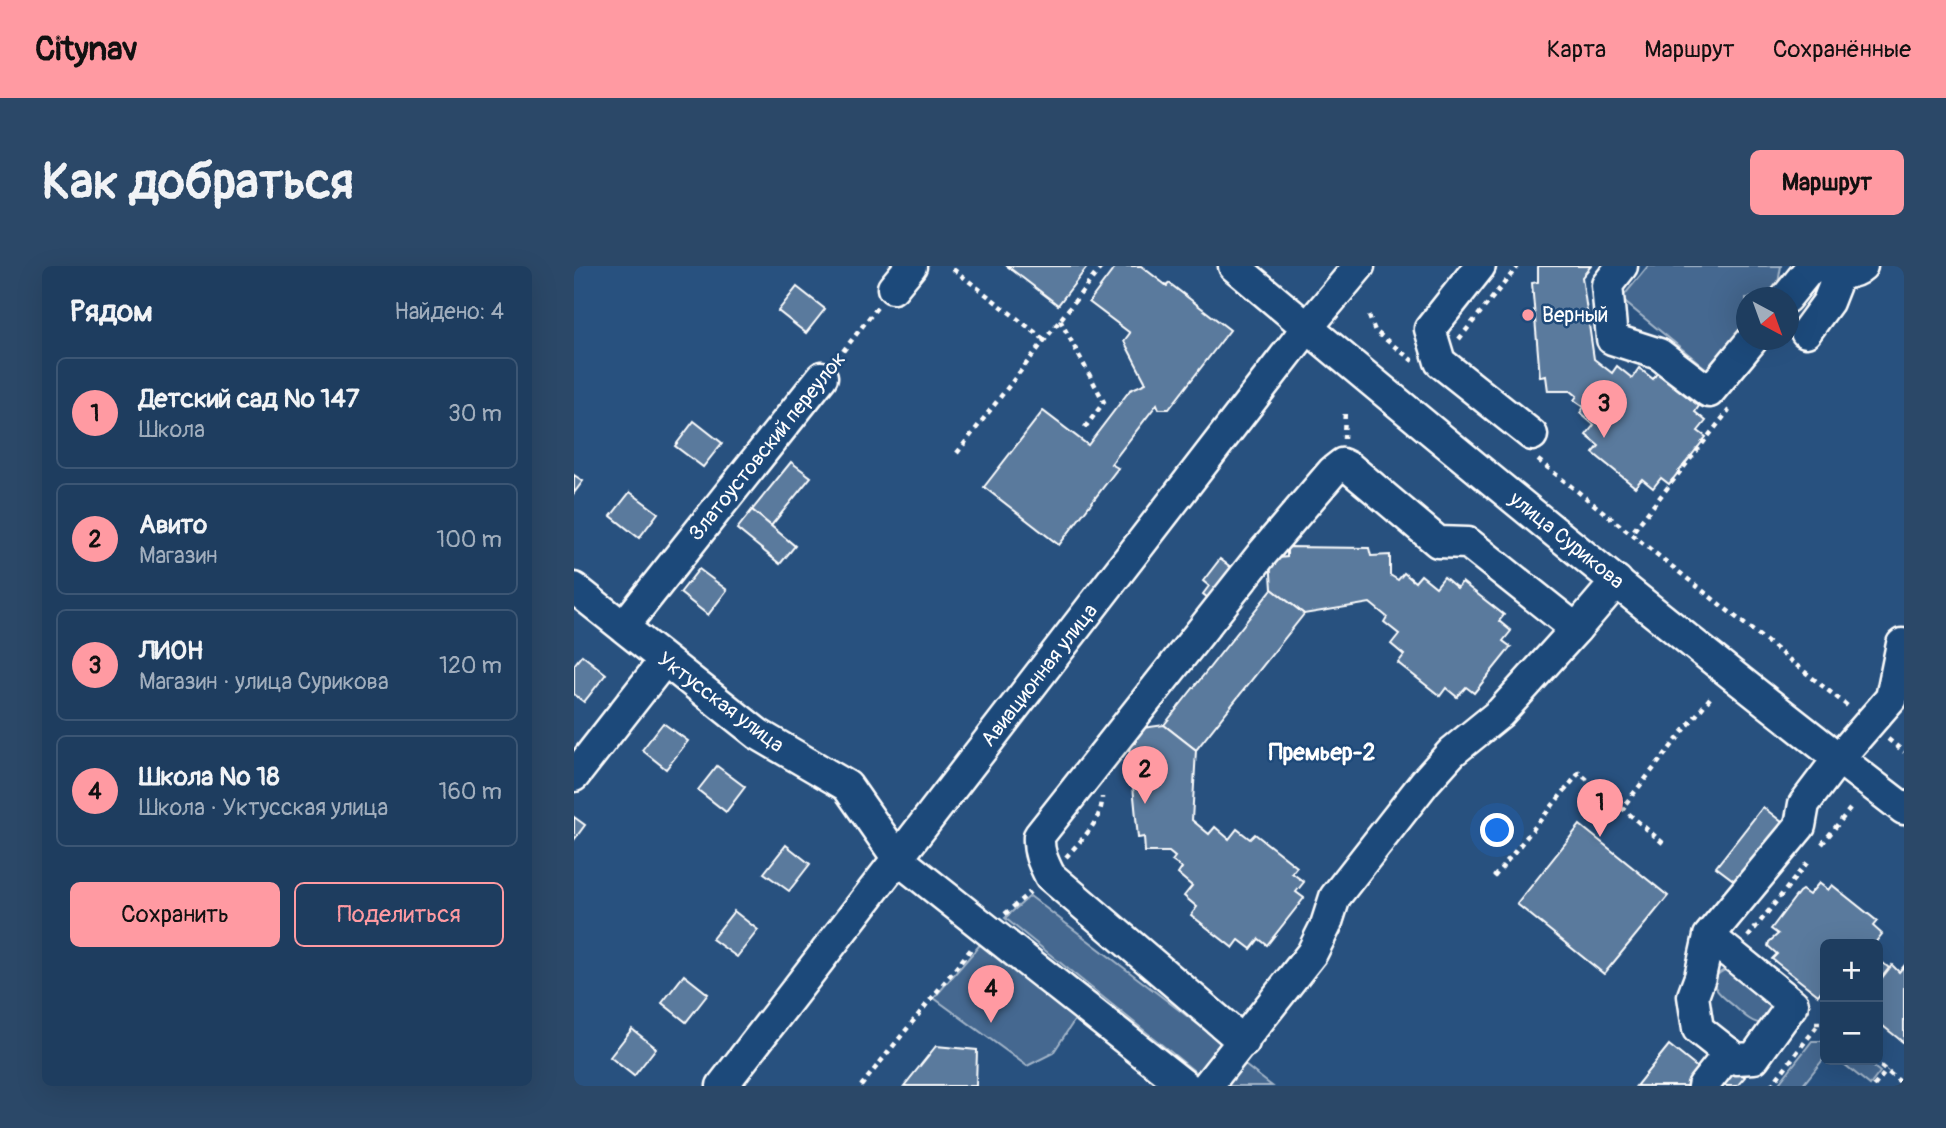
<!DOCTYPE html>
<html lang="ru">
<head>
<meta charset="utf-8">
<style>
	:root { --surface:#1e3d5f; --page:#2b4868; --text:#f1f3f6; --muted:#a1aebd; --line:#3c5674; --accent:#ff9aa2 }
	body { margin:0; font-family:Pangolin,sans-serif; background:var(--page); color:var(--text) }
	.controls { position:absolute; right:21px; bottom:21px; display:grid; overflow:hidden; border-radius:10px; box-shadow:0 7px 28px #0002 }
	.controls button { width:63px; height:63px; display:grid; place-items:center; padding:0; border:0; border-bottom:2px solid var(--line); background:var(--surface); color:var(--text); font:35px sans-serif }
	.compass { position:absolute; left:1162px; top:21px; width:63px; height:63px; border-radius:50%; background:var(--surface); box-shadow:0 7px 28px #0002; rotate:139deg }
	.you { position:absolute; left:924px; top:565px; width:24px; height:24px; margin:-18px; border:5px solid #fff; border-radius:50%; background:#1a73e8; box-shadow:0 0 0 10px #1a73e833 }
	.badge { display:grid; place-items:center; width:46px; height:46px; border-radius:50%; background:var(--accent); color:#111; font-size:23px; font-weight:700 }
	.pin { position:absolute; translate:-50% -58px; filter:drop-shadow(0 2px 4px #0008) }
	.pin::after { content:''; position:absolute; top:37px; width:24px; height:21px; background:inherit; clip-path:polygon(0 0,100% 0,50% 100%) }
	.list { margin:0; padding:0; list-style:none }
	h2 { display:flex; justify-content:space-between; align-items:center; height:91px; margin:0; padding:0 28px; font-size:30px }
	h2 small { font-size:23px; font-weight:400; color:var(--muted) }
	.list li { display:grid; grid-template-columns:46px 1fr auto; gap:21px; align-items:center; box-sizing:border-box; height:112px; margin:0 14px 14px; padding:0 14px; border:2px solid var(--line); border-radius:10px }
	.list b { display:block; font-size:26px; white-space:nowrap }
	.list p { margin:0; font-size:23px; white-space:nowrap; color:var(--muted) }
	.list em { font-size:23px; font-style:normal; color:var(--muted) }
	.actions { display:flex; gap:14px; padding:21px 28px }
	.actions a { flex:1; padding:16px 0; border:2px solid var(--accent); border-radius:10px; text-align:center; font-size:24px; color:var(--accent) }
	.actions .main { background:var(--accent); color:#111 }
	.map { position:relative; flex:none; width:1330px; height:820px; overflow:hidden; border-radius:10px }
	header { display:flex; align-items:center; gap:42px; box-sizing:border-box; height:98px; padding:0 35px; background:var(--accent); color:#111 }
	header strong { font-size:33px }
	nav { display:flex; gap:38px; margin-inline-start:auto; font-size:24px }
	.intro { display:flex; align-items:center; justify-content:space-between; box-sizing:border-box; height:168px; padding:0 42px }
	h1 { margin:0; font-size:49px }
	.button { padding:18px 32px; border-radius:10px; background:var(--accent); color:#111; font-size:24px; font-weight:700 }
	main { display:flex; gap:42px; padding:0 42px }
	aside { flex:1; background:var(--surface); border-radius:10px; box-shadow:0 7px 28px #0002 }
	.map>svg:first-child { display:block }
</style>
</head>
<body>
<header>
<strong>Citynav</strong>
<nav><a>Карта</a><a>Маршрут</a><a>Сохранённые</a></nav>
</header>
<div class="intro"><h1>Как добраться</h1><a class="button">Маршрут</a></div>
<main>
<aside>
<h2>Рядом<small>Найдено: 4</small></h2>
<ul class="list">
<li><span class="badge">1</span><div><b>Детский сад № 147</b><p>Школа</p></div><em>30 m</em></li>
<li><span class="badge">2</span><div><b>Авито</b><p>Магазин</p></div><em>100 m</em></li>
<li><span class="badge">3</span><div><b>ЛИОН</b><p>Магазин · улица Сурикова</p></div><em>120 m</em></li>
<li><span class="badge">4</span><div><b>Школа № 18</b><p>Школа · Уктусская улица</p></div><em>160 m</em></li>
</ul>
<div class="actions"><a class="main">Сохранить</a><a>Поделиться</a></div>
</aside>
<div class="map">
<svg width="1330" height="820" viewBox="0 0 1330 820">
	<rect width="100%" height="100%" fill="#28517f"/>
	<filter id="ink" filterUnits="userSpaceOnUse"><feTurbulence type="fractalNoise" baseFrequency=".0143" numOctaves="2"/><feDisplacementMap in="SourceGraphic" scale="14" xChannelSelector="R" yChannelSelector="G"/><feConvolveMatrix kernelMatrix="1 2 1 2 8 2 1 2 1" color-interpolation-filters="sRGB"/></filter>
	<g filter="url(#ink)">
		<g fill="#446890" stroke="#a2b4c8" stroke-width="2">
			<polygon points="1074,0 1207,0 1204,17 1192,31 1172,32 1172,56 1134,104 1047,33"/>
			<polygon points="456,630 647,776 624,808 431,652"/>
			<polygon points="410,674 502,752 479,787 453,800 360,732"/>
			<path d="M1153 703 1201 739 1189 758C1177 757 1169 748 1160 740 1147 730 1126 714 1153 703Z"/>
			<polygon points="1238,775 1251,775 1251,791 1228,820 1203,820"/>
			<polygon points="1265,794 1291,794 1306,806 1296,819"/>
			<polygon points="667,796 698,820 649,820"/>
		</g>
		<g fill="#5a7a9d" stroke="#fff" stroke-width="2">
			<polygon points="433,0 514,0 484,39"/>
			<polygon points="542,0 567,0 593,20 595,17 656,64 595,143 585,143 583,138 537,198 544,202 485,279 410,221 469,145 514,179 556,124 572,117 550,75 556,67 515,36"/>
			<polygon points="964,0 1017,0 1008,11 1020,93 1038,107 1043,100 1058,112 1065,102 1079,113 1083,107 1125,140 1121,146 1132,155 1124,165 1132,171 1095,218 1087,212 1079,222 1068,213 1061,221 1019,187 1025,180 1012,169 1020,159 1006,147 1010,141 1000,134 1003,130 997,125 974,125 972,110 966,111 958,17 964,16"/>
			<polygon points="223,21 251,43 232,67 204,45"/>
			<polygon points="120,155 148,177 129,201 101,180"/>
			<polygon points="217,196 237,211 197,260 178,244"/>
			<polygon points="0,209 9,215 0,227"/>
			<polygon points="56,226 84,247 65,272 37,250"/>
			<polygon points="178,244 221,280 206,298 163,263"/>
			<polygon points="713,281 795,282 797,290 816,289 816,309 824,314 830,307 841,316 847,309 862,321 870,311 883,322 888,316 930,349 925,355 937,365 929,375 937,381 900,427 892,421 883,431 872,422 866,430 824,397 830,389 817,378 825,368 810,356 813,351 796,337 730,348 698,323 696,293 713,291"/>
			<polygon points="646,293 662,305 639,336 629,328 635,320 629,315"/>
			<polygon points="125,303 153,324 134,349 106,327"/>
			<polygon points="698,323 730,348 622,484 590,459"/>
			<polygon points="8,389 32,408 10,436 0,428 0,399"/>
			<polygon points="89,457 114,475 92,503 68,484"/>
			<polygon points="590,459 622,484 618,554 635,568 641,561 655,573 663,563 676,573 681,568 723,601 718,607 730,616 722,626 730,632 693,679 685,673 677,683 665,674 659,682 617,649 623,641 610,630 618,620 604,608 608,602 598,595 601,591 595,586 571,586 570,571 564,572 555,478 562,477 561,463"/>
			<polygon points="143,500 171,521 152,546 124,524"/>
			<polygon points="1189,541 1209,557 1162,616 1142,601"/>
			<polygon points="0,551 11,559 0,574"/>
			<polygon points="1006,559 1094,630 1030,708 943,638"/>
			<polygon points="212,579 236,598 215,625 190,607"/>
			<polygon points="1245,617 1254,624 1258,619 1303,655 1299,660 1308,668 1300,678 1251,678 1251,727 1248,724 1244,729 1198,693 1203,688 1194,680 1195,676 1204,668 1197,663 1225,626 1228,624 1235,629"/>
			<polygon points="160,645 184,664 163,691 138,673"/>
			<polygon points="1304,693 1315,702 1304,716"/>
			<polygon points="1318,699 1325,706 1330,700 1330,777 1304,756 1304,717"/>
			<polygon points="110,709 134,728 112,756 88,737"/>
			<polygon points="58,763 82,782 60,810 36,791"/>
			<polygon points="1095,779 1131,808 1121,820 1062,820"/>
			<polygon points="362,780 403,784 402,820 330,820"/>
			<polygon points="1155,799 1171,811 1163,820 1139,820"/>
		</g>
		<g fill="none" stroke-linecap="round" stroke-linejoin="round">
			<defs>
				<g id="minor">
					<path d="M660 0C880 185 1102 368 1330 543"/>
					<polyline points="906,0 856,63 866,96 958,169"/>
					<polyline points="1048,0 1033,19 1038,73 1085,88 1135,126 1178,74"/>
					<path d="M1246 0C1261 6 1275 12 1288 0"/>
					<polyline points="319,22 337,0"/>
					<polyline points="1212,32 1238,0"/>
					<polyline points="1232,66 1254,36 1265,8"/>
					<polyline points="0,322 184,468 273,520 324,593 611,820"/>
					<polyline points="50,360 248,111"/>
					<polyline points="0,510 90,395"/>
					<polyline points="1135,670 1219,738 1180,792 1162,793 1124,763 1119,730 1126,711 1135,670 1226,560 1230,538 1264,493 1317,432 1328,378"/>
					<path d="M670 776 476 610C469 596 464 586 465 570L688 288 759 205 768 198 776 202 864 276 894 277 1002 363 1043 315"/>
					<polyline points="148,820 733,62 785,0"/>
					<polyline points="633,820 738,687 752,659 761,631 851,516 878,486 926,447 1002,363"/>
					<polyline points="1129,820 1155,787"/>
				</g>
			</defs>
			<use href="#minor" stroke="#fff" stroke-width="35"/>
			<g stroke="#fff" stroke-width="4.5" stroke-dasharray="5 5" stroke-linecap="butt">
				<polyline points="379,3 471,74"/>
				<polyline points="795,50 801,65 839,95"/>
				<polyline points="486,54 530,136 509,164"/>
				<polyline points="885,73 944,0"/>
				<polyline points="263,93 305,39"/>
				<polyline points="770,173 771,143"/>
				<polyline points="383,187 528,0"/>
				<polyline points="964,194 1275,441"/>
				<polyline points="1060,264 1155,144"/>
				<polyline points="1314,473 1330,486"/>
				<polyline points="1089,577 1048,542 1136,432"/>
				<polyline points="1248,578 1276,543"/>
				<path d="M492 591C507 574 529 554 528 531"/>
				<polyline points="920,611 1005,507 1048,542"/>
				<polyline points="431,648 456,626"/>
				<polyline points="1174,671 1236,593"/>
				<polyline points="1241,757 1251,757"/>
				<polyline points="1299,794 1330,819"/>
				<polyline points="287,820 398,682"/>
				<polyline points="1197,820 1244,759"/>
				<polyline points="1300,820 1313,804"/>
			</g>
			<use href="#minor" stroke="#1f4a7a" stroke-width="30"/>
		</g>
	</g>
	<circle fill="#ff9aa2" stroke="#1f4a7a" stroke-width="2.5" cx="954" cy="49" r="7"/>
	<g text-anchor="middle" stroke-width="5" stroke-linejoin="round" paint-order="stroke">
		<g font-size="21" fill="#fff" stroke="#1f4a7a" text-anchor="start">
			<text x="968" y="56">Верный</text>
		</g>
		<g font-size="21" fill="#fff" stroke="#1f4a7a">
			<text transform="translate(193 180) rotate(-51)" y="7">Златоустовский переулок</text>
			<text transform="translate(993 274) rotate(39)" y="7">улица Сурикова</text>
			<text transform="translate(465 409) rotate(-52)" y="7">Авиационная улица</text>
			<text transform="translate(147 436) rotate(37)" y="7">Уктусская улица</text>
		</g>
		<g font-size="23" font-weight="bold" fill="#fff" stroke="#1f4a7a">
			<text x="748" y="494">Премьер-2</text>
		</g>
	</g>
</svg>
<div class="controls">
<button>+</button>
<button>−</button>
</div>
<svg class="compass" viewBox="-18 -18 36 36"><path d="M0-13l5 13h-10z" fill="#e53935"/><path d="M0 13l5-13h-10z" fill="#a1aebd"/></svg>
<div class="you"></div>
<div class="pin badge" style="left:1026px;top:571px">1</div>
<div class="pin badge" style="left:571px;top:538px">2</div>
<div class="pin badge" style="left:1030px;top:172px">3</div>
<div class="pin badge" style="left:417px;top:757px">4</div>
</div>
</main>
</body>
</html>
